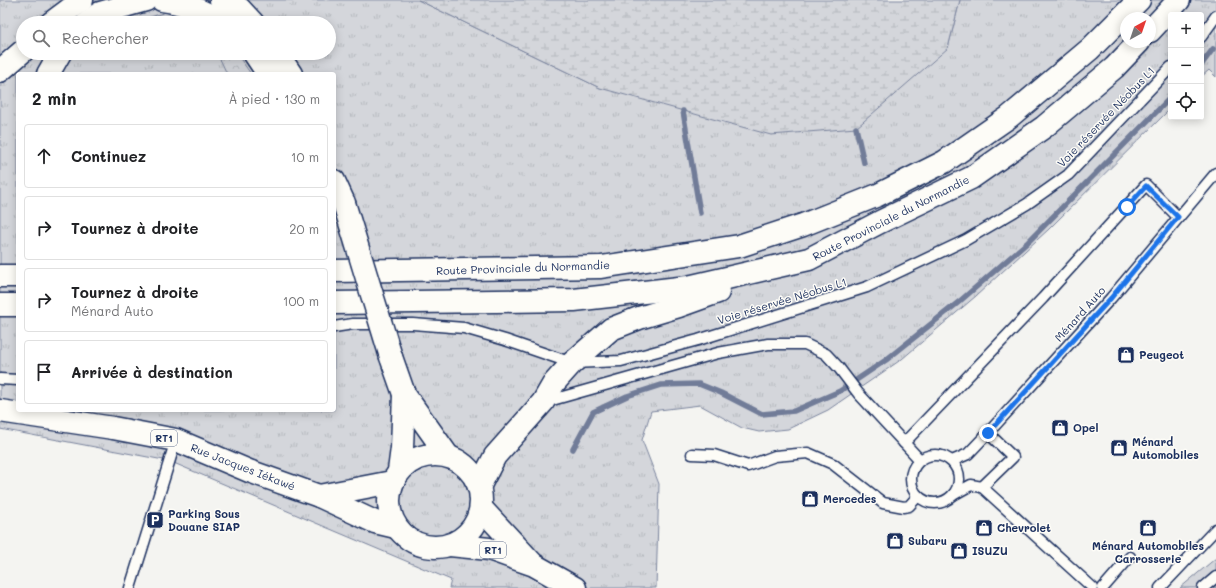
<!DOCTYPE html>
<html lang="fr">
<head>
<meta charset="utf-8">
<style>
	:root { --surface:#fff; --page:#f6f6f6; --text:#202124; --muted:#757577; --line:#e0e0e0 }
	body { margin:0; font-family:Mali,sans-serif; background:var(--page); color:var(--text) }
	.controls { position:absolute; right:12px; top:12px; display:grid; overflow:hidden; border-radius:4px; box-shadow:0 2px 10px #0003 }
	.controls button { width:36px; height:36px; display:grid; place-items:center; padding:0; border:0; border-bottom:1px solid var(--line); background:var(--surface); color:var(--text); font:20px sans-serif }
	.compass { position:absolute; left:1120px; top:12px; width:36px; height:36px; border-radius:50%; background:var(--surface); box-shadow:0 2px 10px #0003; rotate:40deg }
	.stop { position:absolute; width:12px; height:12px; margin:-9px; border:3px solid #1a73e8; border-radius:50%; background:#fff }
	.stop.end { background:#1a73e8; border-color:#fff; box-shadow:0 1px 4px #0008 }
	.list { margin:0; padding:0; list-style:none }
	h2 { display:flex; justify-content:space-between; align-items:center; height:52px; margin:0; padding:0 16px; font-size:17px }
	h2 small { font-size:13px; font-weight:400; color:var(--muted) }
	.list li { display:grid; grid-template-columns:26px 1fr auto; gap:12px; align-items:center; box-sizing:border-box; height:64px; margin:0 8px 8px; padding:0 8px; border:1px solid var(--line); border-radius:4px }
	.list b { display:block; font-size:15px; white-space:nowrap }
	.list p { margin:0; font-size:13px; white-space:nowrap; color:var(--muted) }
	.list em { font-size:13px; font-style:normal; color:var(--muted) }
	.icon { flex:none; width:22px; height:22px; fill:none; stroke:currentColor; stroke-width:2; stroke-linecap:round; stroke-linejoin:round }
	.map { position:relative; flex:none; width:1216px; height:588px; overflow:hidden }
	.search { position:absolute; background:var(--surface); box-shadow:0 2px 10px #0003; left:16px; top:16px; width:320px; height:44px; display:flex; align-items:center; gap:10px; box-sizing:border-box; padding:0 14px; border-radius:22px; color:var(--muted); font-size:15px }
	.panel { position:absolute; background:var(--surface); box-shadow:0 2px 10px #0003; left:16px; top:72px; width:320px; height:340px; border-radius:4px }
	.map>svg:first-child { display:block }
</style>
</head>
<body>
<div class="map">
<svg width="1216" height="588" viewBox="0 0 1216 588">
	<defs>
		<pattern id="grass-tufts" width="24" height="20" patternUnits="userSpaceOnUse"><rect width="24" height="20" fill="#d4d6db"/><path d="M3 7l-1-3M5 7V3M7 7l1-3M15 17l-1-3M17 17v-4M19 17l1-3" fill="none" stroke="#b5b8be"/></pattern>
		<pattern id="forest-crowns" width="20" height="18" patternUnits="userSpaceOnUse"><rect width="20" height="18" fill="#d4d6db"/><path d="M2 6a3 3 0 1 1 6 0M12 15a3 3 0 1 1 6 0" fill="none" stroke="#b5b8be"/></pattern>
		<pattern id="wetland-marsh" width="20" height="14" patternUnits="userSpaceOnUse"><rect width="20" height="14" fill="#d4d6db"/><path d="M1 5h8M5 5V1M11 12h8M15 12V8" fill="none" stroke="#b5b8be"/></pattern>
	</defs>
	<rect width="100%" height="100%" fill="#f4f4f1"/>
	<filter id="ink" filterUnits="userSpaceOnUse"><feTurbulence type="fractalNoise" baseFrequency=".025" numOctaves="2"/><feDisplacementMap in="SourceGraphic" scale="8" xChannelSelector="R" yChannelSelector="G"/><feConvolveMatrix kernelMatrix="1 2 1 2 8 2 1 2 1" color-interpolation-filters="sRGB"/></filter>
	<g filter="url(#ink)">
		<g fill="url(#grass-tufts)" stroke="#78829c" fill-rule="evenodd">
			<path d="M0 0H418L600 88 948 48 960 0H1216V77L1209 70 1201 77V15H1171V108L1049 229 976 296 902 359 828 410 788 429 759 432 742 428 700 405 651 411 642 440 659 484 656 588H449L451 580 169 461 0 429ZM1126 18H1150V42H1126ZM23 23H329V53H23ZM18 74H334V410H18Z"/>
			<polygon points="1216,558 1216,588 1180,588"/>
		</g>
		<g fill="url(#forest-crowns)" stroke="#78829c">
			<polygon points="166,12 186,23 149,23 144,19"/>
			<polygon points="214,53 236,53 251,74 227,74 221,61"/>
		</g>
		<polygon fill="url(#wetland-marsh)" stroke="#78829c" points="418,0 960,0 948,48 856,128 771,135 600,88"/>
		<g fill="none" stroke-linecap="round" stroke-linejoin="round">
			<g stroke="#717c98" stroke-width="5.5">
				<polyline points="1201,65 1213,49"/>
				<polyline points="683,111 700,213"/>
				<polyline points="856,128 864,163"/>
				<polyline points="573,449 593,412 627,396 661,385 699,384 721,393 762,414 794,411 840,391 886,360 960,301 1028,242 1171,97"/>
			</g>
			<defs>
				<g id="lane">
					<polyline points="1201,37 1216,16"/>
					<polyline points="334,327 353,324 413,324 464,328 505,340 572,363 621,361 698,340 867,287 966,240 1027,204 1068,175 1171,67"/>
					<polyline points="0,379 18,380"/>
					<polyline points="545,402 718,353 768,344 805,344 826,354 839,368 858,393 919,459"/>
					<polyline points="988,433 1013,457 982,487 1093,588"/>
					<polyline points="904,443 1043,298 1146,185 1178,217"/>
					<polyline points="692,454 714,455 748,466 775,456 808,453 833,464 883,503 904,507 909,506 918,496"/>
					<circle cx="935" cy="479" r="24"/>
					<polyline points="952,461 968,454 988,433 1111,298 1216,173"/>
					<polyline points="953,495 971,485 982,487"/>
					<polyline points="130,588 176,440"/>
					<polyline points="1103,588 1130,557"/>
					<polyline points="1160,588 1216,529"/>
					<polyline points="1203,588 1216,577"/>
				</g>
				<g id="primary">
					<polyline points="0,411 113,428 176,440 249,471 319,496 375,522 396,527"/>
					<circle cx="435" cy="501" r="46"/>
					<polyline points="319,496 392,482"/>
					<polyline points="481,508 532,563"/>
					<polyline points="450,545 489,549 534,565 575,588"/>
				</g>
				<g id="highway">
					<path d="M162 0C183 3 205 11 222 23"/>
					<polyline points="221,0 240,9 253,23"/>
					<polyline points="51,23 82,0"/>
					<polyline points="87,23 100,13 146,0"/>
					<polyline points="1150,31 1179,0"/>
					<polyline points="254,53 268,74"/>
					<polyline points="277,53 291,74"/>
					<polyline points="0,71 23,51"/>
					<polyline points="48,74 60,53"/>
					<polyline points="334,181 344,203"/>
					<polyline points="334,271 601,267 739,246 803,225 878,195 944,162 1009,117 1090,49 1139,0"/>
					<polyline points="0,276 18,276"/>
					<polyline points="334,303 574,300 688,287 809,259 880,222 971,178 1044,127 1114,68 1139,42"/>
					<polyline points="0,305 18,305"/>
					<polyline points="391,357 404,394 448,456"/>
					<polyline points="399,471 402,448 404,394"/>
					<polyline points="479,487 495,456 543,402 554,383 572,363 611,329 639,318 679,306 718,292"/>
				</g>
			</defs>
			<use href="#lane" stroke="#1b2f5e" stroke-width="13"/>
			<use href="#primary" stroke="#1b2f5e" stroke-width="25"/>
			<use href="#highway" stroke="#1b2f5e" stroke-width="25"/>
			<use href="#lane" stroke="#fdfcf7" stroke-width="10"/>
			<use href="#primary" stroke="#fdfcf7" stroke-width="22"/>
			<use href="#highway" stroke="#fdfcf7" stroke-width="22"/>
			<defs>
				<polyline id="highway-bridge" points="344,203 391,357"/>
			</defs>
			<use href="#highway-bridge" stroke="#1b2f5e" stroke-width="25" stroke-linecap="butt"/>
			<use href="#highway-bridge" stroke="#fdfcf7" stroke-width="22"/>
		</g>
	</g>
	<g fill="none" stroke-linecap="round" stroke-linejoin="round" filter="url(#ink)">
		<polyline stroke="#1a73e8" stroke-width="5" points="988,433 1111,298 1178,217 1146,186 1127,207"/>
	</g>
	<defs>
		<symbol id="shop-square" viewBox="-11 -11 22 22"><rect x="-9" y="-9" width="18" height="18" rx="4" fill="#1b2f5e" stroke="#fdfcf7"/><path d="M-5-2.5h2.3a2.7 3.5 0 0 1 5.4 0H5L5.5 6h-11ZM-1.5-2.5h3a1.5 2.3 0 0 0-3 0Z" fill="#fff"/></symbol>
		<symbol id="parking-square" viewBox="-11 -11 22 22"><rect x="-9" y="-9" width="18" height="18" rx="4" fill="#1b2f5e" stroke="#fdfcf7"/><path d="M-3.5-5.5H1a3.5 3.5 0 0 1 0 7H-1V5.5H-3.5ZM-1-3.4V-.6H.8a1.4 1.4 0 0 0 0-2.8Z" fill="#fff"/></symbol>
	</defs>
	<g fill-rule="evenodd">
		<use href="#shop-square" x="1116" y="345" width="20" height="20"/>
		<use href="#shop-square" x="1050" y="418" width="20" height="20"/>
		<use href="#shop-square" x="1109" y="438" width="20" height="20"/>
		<use href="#shop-square" x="800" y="489" width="20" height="20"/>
		<use href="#parking-square" x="145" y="510" width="20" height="20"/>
		<use href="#shop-square" x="974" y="518" width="20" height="20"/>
		<use href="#shop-square" x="1138" y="518" width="20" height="20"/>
		<use href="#shop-square" x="885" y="531" width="20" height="20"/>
		<use href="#shop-square" x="949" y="541" width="20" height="20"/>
	</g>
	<g text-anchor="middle" stroke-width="3" stroke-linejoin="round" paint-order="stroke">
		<g fill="#fdfcf7" stroke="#5f6c8c" stroke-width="1">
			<rect x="151" y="430" width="26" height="16" rx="3"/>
			<rect x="480" y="542" width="26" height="16" rx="3"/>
		</g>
		<g font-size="10" font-weight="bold" fill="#1b2f5e">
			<text x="164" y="442">RT1</text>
			<text x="493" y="554">RT1</text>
		</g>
		<g font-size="11" fill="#1b2f5e" stroke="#fdfcf7">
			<text transform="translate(1106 117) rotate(-46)" y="4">Voie réservée Néobus L1</text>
			<text transform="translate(891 218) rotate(-27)" y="4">Route Provinciale du Normandie</text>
			<text transform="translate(523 268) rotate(-2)" y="4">Route Provinciale du Normandie</text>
			<text transform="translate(782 301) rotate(-17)" y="4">Voie réservée Néobus L1</text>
			<text transform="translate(1080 314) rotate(-48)" y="4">Ménard Auto</text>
			<text transform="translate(243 467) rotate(21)" y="4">Rue Jacques Iékawé</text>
		</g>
		<g font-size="11" font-weight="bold" fill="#1b2f5e" stroke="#fdfcf7" text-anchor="start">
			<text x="1139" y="359">Peugeot</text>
			<text x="1073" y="432">Opel</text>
			<text x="1132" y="446">Ménard<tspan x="1132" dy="13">Automobiles</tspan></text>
			<text x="823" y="503">Mercedes</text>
			<text x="168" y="518">Parking Sous<tspan x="168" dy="13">Douane SIAP</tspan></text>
			<text x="997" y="532">Chevrolet</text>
			<text x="908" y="545">Subaru</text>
			<text x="1148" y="550" text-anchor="middle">Ménard Automobiles<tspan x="1148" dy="13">Carrosserie</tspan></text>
			<text x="972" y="555">ISUZU</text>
		</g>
	</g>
</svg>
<div class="controls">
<button>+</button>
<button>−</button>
<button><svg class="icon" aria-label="locate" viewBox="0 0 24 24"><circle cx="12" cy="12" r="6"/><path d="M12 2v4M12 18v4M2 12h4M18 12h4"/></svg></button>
</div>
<svg class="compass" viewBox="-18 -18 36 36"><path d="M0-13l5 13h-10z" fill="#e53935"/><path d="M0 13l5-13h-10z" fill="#757577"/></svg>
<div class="stop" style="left:1127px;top:207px"></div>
<div class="stop end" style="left:988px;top:433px"></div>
<div class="search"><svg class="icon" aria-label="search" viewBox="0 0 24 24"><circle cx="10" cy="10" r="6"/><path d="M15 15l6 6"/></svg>Rechercher</div>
<section class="panel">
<h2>2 min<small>À pied · 130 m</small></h2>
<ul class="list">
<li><svg class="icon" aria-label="ahead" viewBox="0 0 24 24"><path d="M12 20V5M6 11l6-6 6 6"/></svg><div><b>Continuez</b></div><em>10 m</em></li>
<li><svg class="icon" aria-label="right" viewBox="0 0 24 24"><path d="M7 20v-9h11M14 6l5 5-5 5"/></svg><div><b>Tournez à droite</b></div><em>20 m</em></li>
<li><svg class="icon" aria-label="right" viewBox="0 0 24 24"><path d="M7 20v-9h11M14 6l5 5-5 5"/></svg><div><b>Tournez à droite</b><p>Ménard Auto</p></div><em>100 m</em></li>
<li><svg class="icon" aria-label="arrive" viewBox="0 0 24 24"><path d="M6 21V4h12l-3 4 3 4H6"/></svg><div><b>Arrivée à destination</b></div></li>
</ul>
</section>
</div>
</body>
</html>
